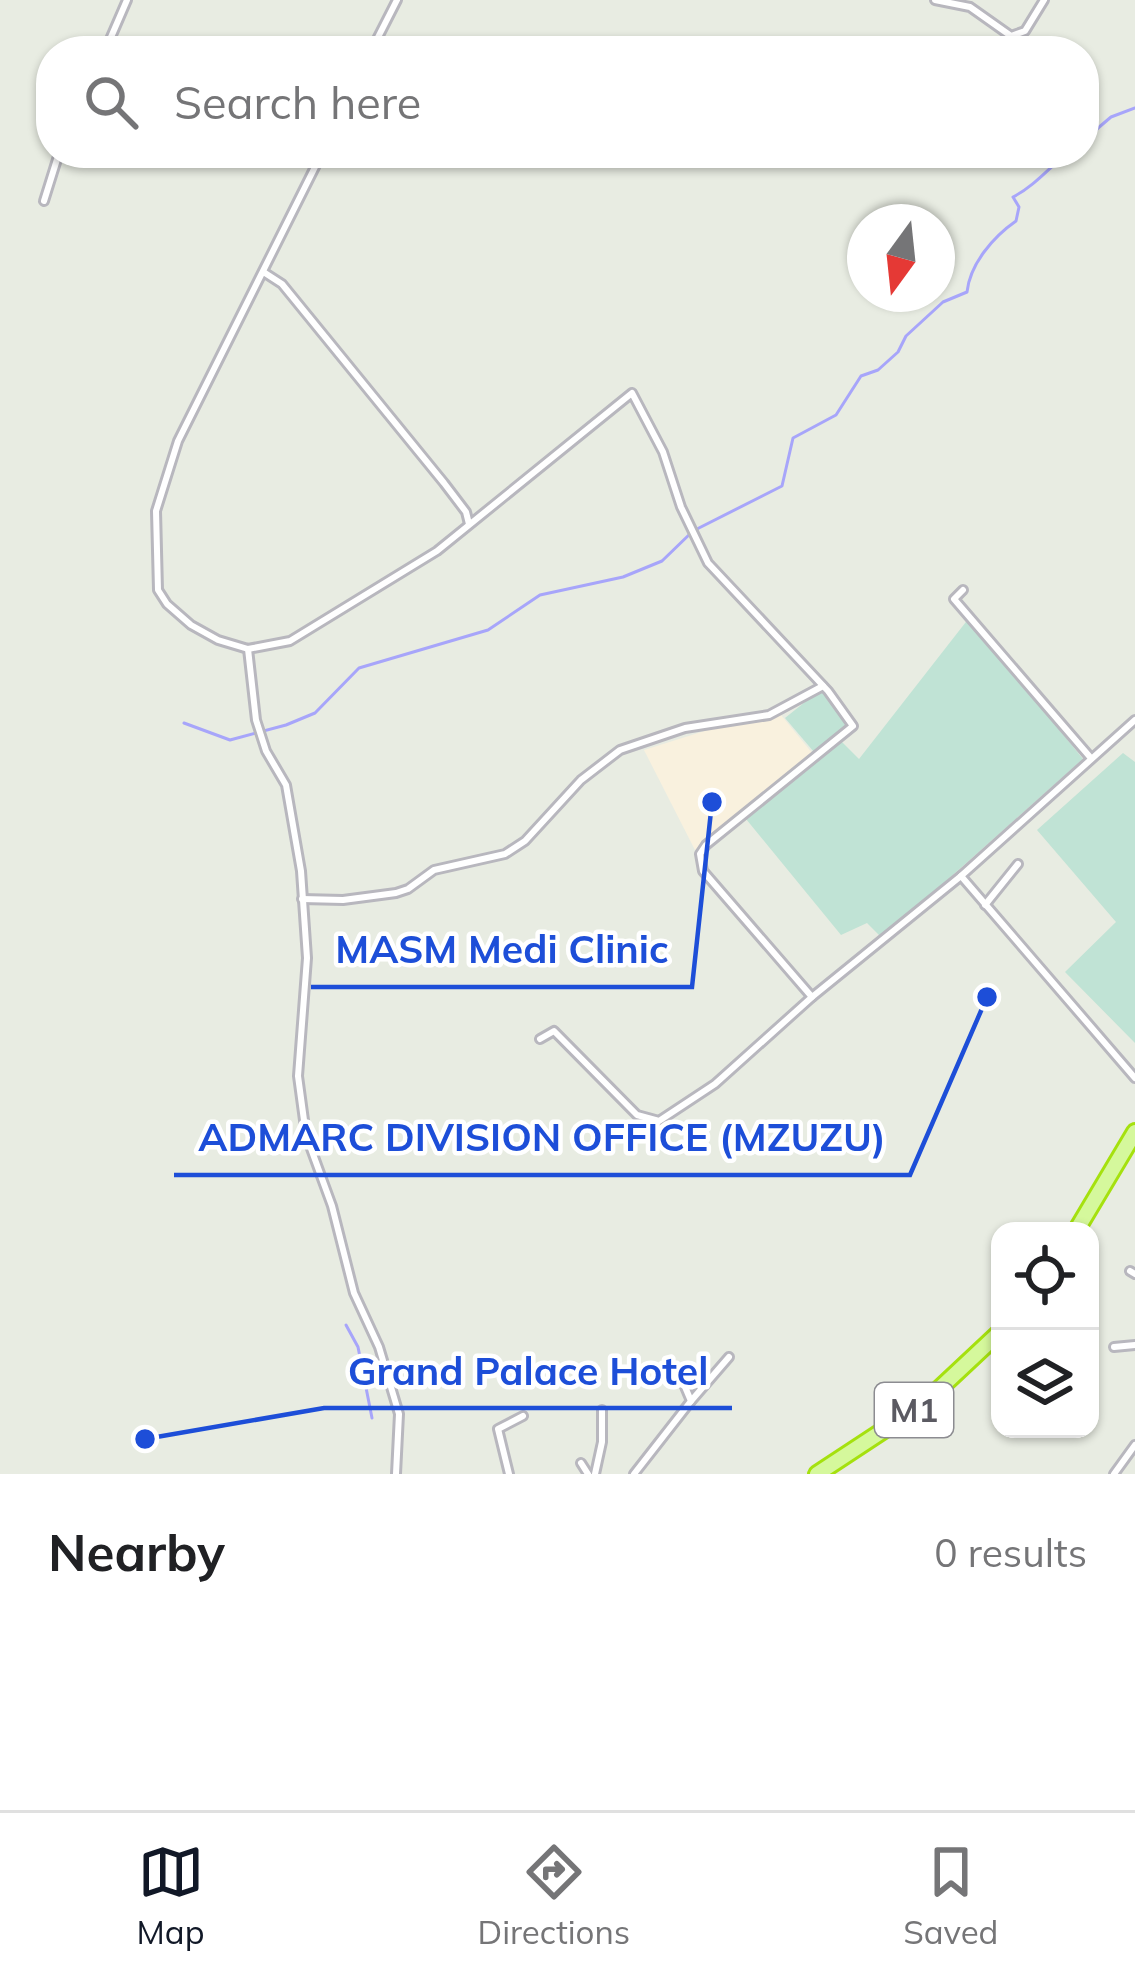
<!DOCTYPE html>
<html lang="en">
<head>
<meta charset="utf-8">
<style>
	:root { --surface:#fff; --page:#f2f2f2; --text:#202124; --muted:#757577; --line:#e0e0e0; --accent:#111827 }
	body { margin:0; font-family:Mulish,sans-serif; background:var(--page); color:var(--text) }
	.controls { position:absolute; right:36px; bottom:36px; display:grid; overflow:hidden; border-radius:24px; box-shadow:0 3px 9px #0004 }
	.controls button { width:108px; height:108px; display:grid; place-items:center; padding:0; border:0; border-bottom:3px solid var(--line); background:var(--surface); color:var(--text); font:60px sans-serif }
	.compass { position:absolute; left:847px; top:204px; width:108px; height:108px; border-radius:50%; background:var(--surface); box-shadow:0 3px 9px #0004; rotate:195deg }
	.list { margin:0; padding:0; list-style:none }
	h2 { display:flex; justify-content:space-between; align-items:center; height:156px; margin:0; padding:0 48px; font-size:51px }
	h2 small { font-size:39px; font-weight:400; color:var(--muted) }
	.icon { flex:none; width:66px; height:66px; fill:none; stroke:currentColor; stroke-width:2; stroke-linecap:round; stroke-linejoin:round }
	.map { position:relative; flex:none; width:1135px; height:1474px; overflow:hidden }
	.search { position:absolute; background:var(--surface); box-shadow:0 3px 9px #0004; left:36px; right:36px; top:36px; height:132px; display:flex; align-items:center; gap:30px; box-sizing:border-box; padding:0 42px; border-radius:48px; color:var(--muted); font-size:45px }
	.sheet { height:336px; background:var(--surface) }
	nav { display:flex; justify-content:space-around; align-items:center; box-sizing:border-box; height:168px; border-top:3px solid var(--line); background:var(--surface); font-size:33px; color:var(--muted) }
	nav a { display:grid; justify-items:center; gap:6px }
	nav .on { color:var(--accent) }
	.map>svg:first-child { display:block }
</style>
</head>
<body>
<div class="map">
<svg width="1135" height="1474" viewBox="0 0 1135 1474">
	<rect width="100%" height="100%" fill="#e8ece2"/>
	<polygon fill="#f9f1de" points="781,715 813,754 695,850 644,750 714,728"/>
	<g fill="#c0e3d5">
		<polygon points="969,618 1083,759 882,938 867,923 841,935 746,819 839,739 859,759"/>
		<polygon points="820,690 848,723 814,752 785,718"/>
		<polygon points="1123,753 1135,762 1135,1043 1065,972 1116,922 1037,830"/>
	</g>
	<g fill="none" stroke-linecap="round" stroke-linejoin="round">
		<g stroke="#a7a5fa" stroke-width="3">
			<polyline points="1084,140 1111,117 1135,108"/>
			<path d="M184 723 230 740 286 725 315 713 359 668 488 630 540 595 623 577 662 561 693 531 782 486 793 438 836 415 861 376 878 370 898 352 906 336 943 302 967 292C970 264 993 237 1016 221L1019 207 1013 197C1034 186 1048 169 1067 153"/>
			<polyline points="346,1325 358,1347 372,1418"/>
		</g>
		<defs>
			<g id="minor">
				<polyline points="935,0 970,7 1011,36 1025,31 1044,0"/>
				<polyline points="105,51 127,0"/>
				<polyline points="371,51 397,0"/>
				<polyline points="322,153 178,441 156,511 158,590 167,604 191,625 218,640 248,649 290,641 437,551 632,393 663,452 681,507 708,563 828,691 853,726 706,845 700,854 703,871 812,997 961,876 1135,720"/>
				<polyline points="44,201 59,153"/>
				<polyline points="265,273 282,284 444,483 466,512 469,524"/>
				<polyline points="963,590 954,599 1090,757"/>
				<polyline points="248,649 256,720 266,751 286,785 301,871 307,958 298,1076 306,1135 332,1206 354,1293 379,1347 399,1414 396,1474"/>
				<polyline points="961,876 1135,1078"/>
				<polyline points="302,899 343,900 396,893 408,889 434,870 505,854 525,841 581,780 620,750 685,728 769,715 823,686"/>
				<polyline points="985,905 1018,864"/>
				<polyline points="540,1039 554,1031 637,1115 659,1121 715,1084 812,997"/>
				<polyline points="1130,1271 1135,1274"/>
				<polyline points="1114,1347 1135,1345"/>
				<polyline points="691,1401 729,1357"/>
				<polyline points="581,1463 588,1474"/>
				<polyline points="509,1474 498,1429 523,1416"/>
				<polyline points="595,1474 602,1442 602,1410"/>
				<polyline points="634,1474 691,1401 677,1368"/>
				<polyline points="1114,1474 1135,1445"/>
			</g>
			<g id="trunk">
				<polyline points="1076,1231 1135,1132"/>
				<polyline points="817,1474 922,1405 1000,1332"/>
			</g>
		</defs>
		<use href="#minor" stroke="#b8b7be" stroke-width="12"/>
		<use href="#trunk" stroke="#a5e10e" stroke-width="20"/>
		<use href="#minor" stroke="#fff" stroke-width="6"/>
		<use href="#trunk" stroke="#d5f89c" stroke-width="14"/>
	</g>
	<g text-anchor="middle" stroke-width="9" stroke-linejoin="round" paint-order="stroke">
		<rect fill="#fff" stroke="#8c8c91" stroke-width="3" x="875" y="1383" width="78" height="54" rx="9"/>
		<g font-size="33" font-weight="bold" fill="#5b5a62">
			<text x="914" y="1422">M1</text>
		</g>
	</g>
	<path fill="none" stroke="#1d4ed8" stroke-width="4.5" d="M712 802L692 987H311M987 997L910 1175H174M145 1439L324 1408H732"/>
	<g fill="#1d4ed8" stroke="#fff" stroke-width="4.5">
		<circle cx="712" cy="802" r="12"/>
		<circle cx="987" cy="997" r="12"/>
		<circle cx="145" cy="1439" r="12"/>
	</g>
	<g font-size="39" text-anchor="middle" font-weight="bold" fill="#1d4ed8" stroke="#fff" stroke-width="9" stroke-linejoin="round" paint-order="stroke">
		<text x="502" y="963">MASM Medi Clinic</text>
		<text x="542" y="1151">ADMARC DIVISION OFFICE (MZUZU)</text>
		<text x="528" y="1385">Grand Palace Hotel</text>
	</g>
</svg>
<div class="controls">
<button><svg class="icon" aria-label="locate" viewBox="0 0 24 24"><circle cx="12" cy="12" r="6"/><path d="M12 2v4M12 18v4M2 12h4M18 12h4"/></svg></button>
<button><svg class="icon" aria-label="layers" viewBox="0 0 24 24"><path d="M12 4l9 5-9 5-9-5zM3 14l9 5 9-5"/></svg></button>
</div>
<svg class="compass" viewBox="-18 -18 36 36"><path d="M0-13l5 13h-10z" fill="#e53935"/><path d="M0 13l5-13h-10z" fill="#757577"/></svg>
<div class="search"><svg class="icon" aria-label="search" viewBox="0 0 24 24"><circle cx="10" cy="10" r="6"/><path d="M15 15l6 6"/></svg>Search here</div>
</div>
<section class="sheet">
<h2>Nearby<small>0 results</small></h2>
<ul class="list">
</ul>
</section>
<nav>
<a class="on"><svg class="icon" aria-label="map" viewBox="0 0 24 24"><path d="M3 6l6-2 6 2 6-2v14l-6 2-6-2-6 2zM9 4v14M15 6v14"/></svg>Map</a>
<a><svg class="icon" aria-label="directions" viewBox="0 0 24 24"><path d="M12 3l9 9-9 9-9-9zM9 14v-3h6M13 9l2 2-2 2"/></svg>Directions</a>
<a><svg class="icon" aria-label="saved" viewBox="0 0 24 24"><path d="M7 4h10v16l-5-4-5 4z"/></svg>Saved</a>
</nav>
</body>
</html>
